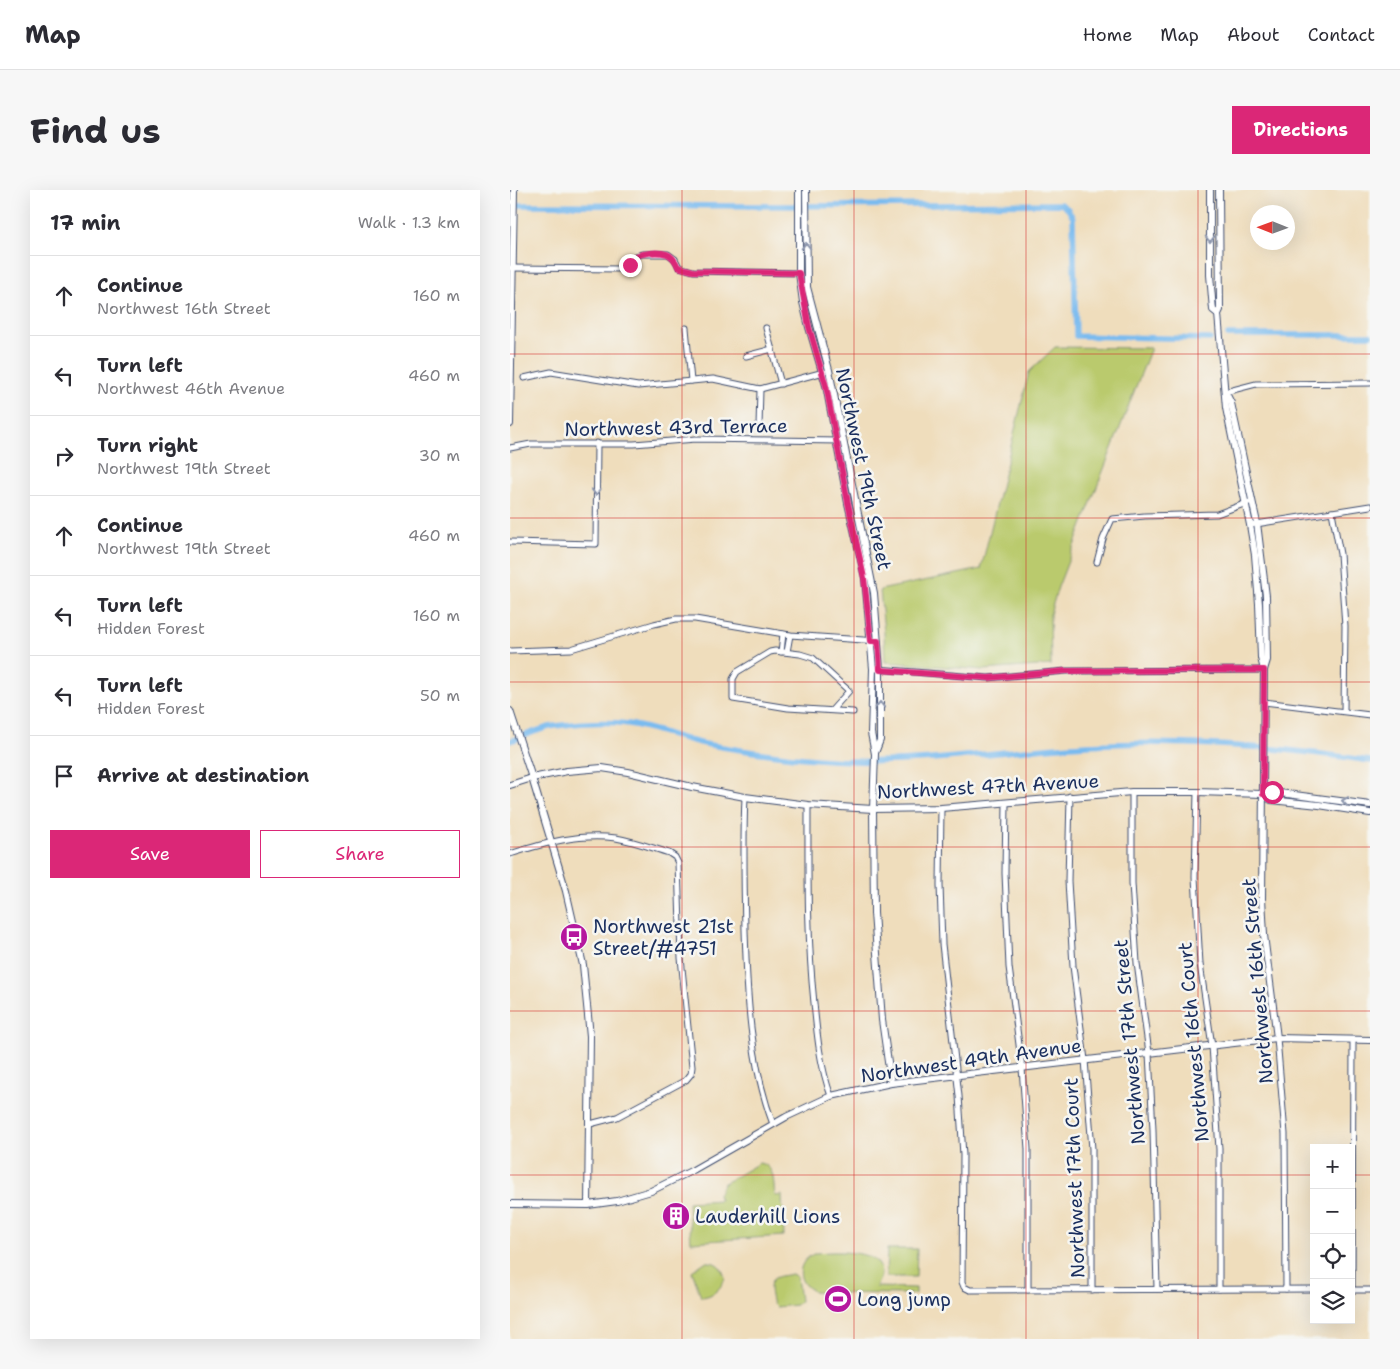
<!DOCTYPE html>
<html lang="en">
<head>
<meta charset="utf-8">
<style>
	:root { --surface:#fff; --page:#f7f7f7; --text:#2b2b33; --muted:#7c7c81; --line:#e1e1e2; --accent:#db2777 }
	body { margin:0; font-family:"Shantell Sans",sans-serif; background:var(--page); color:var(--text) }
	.controls { position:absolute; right:15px; bottom:15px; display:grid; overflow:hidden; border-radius:0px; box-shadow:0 5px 20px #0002 }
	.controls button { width:45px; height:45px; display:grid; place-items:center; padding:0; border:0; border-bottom:1px solid var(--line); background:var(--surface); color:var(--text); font:25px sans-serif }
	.compass { position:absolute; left:740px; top:15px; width:45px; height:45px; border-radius:50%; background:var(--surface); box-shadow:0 5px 20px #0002; rotate:271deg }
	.stop { position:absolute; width:15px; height:15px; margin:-11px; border:4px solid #db2777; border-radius:50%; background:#fff }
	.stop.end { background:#db2777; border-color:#fff; box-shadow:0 1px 5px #0008 }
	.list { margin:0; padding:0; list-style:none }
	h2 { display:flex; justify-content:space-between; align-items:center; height:65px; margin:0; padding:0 20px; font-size:21px }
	h2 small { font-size:16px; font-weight:400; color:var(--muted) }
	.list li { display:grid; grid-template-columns:32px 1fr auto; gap:15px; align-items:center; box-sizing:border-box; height:80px; padding:0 20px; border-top:1px solid var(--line) }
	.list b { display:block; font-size:19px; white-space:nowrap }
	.list p { margin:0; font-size:16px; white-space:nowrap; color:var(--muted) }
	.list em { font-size:16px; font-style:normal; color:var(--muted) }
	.actions { display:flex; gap:10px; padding:15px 20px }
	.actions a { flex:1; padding:11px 0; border:1px solid var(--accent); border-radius:0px; text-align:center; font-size:18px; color:var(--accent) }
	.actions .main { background:var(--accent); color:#fff }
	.icon { flex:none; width:28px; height:28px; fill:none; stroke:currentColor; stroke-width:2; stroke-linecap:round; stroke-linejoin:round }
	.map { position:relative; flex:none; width:860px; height:1149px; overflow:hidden; border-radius:0px }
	header { display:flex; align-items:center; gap:30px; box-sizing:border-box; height:70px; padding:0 25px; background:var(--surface); border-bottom:1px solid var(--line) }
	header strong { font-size:24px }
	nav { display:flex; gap:28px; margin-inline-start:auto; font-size:18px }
	.intro { display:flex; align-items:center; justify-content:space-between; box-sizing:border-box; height:120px; padding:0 30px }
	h1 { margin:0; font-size:35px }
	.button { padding:12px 22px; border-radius:0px; background:var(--accent); color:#fff; font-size:18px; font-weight:700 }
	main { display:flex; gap:30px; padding:0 30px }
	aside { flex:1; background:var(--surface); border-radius:0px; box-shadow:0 5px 20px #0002 }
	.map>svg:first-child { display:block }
</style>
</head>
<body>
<header>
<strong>Map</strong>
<nav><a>Home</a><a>Map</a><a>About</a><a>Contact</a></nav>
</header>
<div class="intro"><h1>Find us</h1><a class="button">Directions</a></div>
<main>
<aside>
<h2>17 min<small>Walk · 1.3 km</small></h2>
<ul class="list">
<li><svg class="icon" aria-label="ahead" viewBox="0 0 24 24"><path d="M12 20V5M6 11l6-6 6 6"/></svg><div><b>Continue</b><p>Northwest 16th Street</p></div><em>160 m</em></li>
<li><svg class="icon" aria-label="left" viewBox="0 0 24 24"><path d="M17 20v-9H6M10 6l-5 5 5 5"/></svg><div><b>Turn left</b><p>Northwest 46th Avenue</p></div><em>460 m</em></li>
<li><svg class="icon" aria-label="right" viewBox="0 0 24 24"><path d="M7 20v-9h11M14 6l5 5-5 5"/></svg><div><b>Turn right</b><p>Northwest 19th Street</p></div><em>30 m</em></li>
<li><svg class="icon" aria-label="ahead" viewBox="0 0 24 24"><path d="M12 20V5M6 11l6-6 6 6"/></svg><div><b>Continue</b><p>Northwest 19th Street</p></div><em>460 m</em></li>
<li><svg class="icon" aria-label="left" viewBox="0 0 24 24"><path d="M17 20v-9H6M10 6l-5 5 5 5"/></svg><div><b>Turn left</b><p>Hidden Forest</p></div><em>160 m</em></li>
<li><svg class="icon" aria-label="left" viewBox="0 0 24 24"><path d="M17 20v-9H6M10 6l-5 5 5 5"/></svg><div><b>Turn left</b><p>Hidden Forest</p></div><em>50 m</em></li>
<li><svg class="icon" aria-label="arrive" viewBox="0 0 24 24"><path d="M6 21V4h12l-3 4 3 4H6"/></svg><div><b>Arrive at destination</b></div></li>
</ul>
<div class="actions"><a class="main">Save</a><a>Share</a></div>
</aside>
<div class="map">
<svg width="860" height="1149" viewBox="0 0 860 1149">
	<rect width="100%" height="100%" fill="#f6f6f2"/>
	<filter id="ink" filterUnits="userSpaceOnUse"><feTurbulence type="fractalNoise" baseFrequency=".02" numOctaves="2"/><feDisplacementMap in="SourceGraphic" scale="10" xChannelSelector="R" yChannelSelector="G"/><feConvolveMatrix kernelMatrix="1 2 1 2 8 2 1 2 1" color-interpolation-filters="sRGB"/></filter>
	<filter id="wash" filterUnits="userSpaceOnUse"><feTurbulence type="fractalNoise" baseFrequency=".0096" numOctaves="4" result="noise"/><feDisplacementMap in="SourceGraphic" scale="20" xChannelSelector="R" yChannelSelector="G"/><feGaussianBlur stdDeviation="1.12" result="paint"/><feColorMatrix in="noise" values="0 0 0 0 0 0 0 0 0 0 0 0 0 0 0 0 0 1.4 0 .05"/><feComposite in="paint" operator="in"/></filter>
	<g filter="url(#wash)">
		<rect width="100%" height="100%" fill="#efddbc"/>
		<g fill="#baca6d" stroke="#6a7c66">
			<polygon points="545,157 641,158 548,397 540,424 541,475 474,480 375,472 374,442 370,400 471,379 519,182"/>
			<path d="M249 973C266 976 263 992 265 1006L272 1005 274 1046 181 1052 178 1012 210 1010 208 1005 213 994Z"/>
			<polygon points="377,1059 407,1059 406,1087 376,1087"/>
			<path d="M306 1063C328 1061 388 1058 366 1097L406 1098V1104L311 1103C286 1099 283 1072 306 1063Z"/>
			<path d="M195 1072C207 1071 212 1077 215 1088 212 1098 202 1107 191 1107L182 1081Z"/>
			<path d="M282 1084 287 1087 290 1111 286 1115 266 1117C262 1114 262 1111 261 1106 257 1086 266 1087 282 1084Z"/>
		</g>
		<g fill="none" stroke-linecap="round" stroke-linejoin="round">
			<g stroke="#7abbef" stroke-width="5.5">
				<polyline points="9,15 284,16 551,14 558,19 563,28 566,146 700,149"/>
				<polyline points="718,145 860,145"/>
				<path d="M0 551C15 546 30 538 45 536 69 533 96 531 119 534 147 539 173 550 200 555 247 563 295 570 343 571 422 574 499 559 577 555 672 550 766 556 860 571"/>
			</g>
		</g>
	</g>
	<g filter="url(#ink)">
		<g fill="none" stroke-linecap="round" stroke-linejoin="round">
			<defs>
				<g id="minor">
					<polyline points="1,78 113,79 120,75 123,67 132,64 158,64 165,69 169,77 183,81 289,83"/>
					<polyline points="176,138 181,191"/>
					<polyline points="256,138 271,194"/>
					<polyline points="236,166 262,159"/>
					<polyline points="14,188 41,182 128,196 203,189 250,199 314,182"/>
					<polyline points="715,202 746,194 860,193"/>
					<polyline points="249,237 250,199"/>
					<polyline points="0,258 21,254 124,254 186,249 329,251"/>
					<polyline points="822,322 830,364 835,436 834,521"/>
					<polyline points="740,335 860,316"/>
					<polyline points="0,352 86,354 87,253"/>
					<polyline points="587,372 593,349 602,329 635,326 707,324 742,311"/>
					<polyline points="0,461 61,459 144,434 166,429 185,429 280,445 368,451"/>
					<polyline points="271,462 273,444"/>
					<polyline points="277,462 280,445"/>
					<polyline points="367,479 478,488 556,481 754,480"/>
					<polyline points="754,512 860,525"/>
					<polyline points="322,520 339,501 303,468 290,464 265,461 260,462 227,482 223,489 223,509 278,518 343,522"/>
					<polyline points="622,602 622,693 627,773 639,863 643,940 647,1099"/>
					<polyline points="687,602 685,687 690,774 702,856 709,959 709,1099"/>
					<polyline points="560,606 558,691 563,776 575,870 582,959 582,1100"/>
					<path d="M235 607C233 651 234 695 235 740 237 805 240 873 263 934"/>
					<polyline points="496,613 495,683 499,777 512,878 518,959 518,1100"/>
					<path d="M298 615C298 681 297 747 304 813 307 845 310 876 321 906"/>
					<polyline points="431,618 430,695 432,754 449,906 453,965 452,1092 454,1097 460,1100 804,1099"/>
					<path d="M0 664C35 653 69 643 106 648 124 651 142 658 159 663L165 667 168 673 171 768 182 877 181 884 176 890 107 927 80 934"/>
					<polyline points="767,848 775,944 776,1099"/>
					<polyline points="841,1100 860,1100"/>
					<polyline points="842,1100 843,850"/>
				</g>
				<g id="tertiary">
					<polyline points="289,0 289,83 293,112 299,137 316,195 338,313 355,387 363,479 361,543 365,564 363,619 364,723 372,830 381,893"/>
					<polyline points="296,0 297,97 319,180 364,403 370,480 370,550 365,563"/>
					<polyline points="700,0 700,85 703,120 708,124"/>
					<polyline points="709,0 710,120 708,124 716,218 740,335 745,365 749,414 751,468 754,480 752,708 754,745 767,848"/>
					<polyline points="717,205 721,213 747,333 756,406 757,470 754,480"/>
					<polyline points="0,234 4,0"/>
					<polyline points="0,521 22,588 56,701 73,775 80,846 78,1015"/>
					<polyline points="0,595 22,588 57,581 92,578 118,582 182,597 235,607 298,615 363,619 431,618 622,602 687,602 753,604 762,602 860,615"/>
					<polyline points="753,604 761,610 809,615 860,623"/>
					<polyline points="0,1014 78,1015 107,1011 141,1001 183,980 276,927 321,906 381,893 767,848 860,850"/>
				</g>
			</defs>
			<use href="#minor" stroke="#3b496c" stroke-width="7"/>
			<use href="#tertiary" stroke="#3b496c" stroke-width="8"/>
			<use href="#minor" stroke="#fff" stroke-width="5"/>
			<use href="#tertiary" stroke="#fff" stroke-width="6"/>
		</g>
		<defs><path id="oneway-chevron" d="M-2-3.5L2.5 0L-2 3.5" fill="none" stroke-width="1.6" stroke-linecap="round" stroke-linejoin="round" transform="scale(1.25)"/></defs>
		<g stroke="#8d97ae">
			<use href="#oneway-chevron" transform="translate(700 49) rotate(90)"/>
			<use href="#oneway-chevron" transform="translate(296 56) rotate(-90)"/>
			<use href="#oneway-chevron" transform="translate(86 302) rotate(91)"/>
			<use href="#oneway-chevron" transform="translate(370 515) rotate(-90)"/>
			<use href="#oneway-chevron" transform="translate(835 611) rotate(-171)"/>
		</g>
	</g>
	<g fill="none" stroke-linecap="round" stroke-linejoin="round" filter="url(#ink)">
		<path stroke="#db2777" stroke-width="6" d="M120 75 123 67C132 63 147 61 157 64 163 66 166 72 168 77L183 81 289 83 299 137 316 196 338 313 354 388 361 451H368L370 480 478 488 556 481 754 480 753 604 762 602"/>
	</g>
	<path fill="none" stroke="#d62828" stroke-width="1" stroke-opacity="0.55" d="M172 0V1149M344 0V1149M516 0V1149M688 0V1149M0 164H860M0 328H860M0 492H860M0 657H860M0 821H860M0 985H804M841 985H860"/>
	<defs>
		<symbol id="bus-disc" viewBox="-11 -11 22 22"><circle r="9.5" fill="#b5179e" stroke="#f6f6f2"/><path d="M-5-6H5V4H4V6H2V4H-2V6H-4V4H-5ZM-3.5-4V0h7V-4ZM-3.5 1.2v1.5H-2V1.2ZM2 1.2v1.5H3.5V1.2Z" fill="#fff"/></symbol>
		<symbol id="building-disc" viewBox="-11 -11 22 22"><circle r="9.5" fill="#b5179e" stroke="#f6f6f2"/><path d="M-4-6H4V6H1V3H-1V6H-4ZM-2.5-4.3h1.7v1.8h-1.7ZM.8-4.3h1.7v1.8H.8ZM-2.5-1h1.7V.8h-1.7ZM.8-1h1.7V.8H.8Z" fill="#fff"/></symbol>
		<symbol id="stadium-disc" viewBox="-11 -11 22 22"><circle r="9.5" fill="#b5179e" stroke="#f6f6f2"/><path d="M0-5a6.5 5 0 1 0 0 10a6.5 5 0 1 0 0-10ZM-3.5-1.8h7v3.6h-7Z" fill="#fff"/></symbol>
	</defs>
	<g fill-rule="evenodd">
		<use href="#bus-disc" x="48" y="731" width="32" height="32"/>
		<use href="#building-disc" x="150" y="1010" width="32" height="32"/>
		<use href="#stadium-disc" x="312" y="1093" width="32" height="32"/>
	</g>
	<g text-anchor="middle" stroke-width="5" stroke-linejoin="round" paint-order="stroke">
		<g font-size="19" fill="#1b2f5e" stroke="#f6f6f2">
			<text transform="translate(166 237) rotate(-1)" y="7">Northwest 43rd Terrace</text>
			<text transform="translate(354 279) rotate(78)" y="7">Northwest 19th Street</text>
			<text transform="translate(478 596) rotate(-3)" y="7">Northwest 47th Avenue</text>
			<text transform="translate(747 791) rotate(-95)" y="7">Northwest 16th Street</text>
			<text transform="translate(619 852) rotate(-95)" y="7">Northwest 17th Street</text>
			<text transform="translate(683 852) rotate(-95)" y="7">Northwest 16th Court</text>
			<text transform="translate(461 870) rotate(-8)" y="7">Northwest 49th Avenue</text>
			<text transform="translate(564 988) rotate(-92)" y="7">Northwest 17th Court</text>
		</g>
		<g font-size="19" fill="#1b2f5e" stroke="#f6f6f2" text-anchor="start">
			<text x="83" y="743">Northwest 21st<tspan x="83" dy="22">Street/#4751</tspan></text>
			<text x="185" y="1033">Lauderhill Lions</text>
			<text x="347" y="1116">Long jump</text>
		</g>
	</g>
</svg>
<div class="controls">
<button>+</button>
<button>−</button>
<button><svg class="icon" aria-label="locate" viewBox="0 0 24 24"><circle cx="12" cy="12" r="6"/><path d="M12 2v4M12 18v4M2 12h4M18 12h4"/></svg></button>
<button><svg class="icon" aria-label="layers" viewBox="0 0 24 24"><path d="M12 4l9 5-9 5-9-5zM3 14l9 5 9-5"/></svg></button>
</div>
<svg class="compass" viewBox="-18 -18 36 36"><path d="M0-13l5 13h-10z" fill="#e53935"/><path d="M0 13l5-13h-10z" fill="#7c7c81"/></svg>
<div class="stop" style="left:762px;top:602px"></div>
<div class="stop end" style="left:120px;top:75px"></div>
</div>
</main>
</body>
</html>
